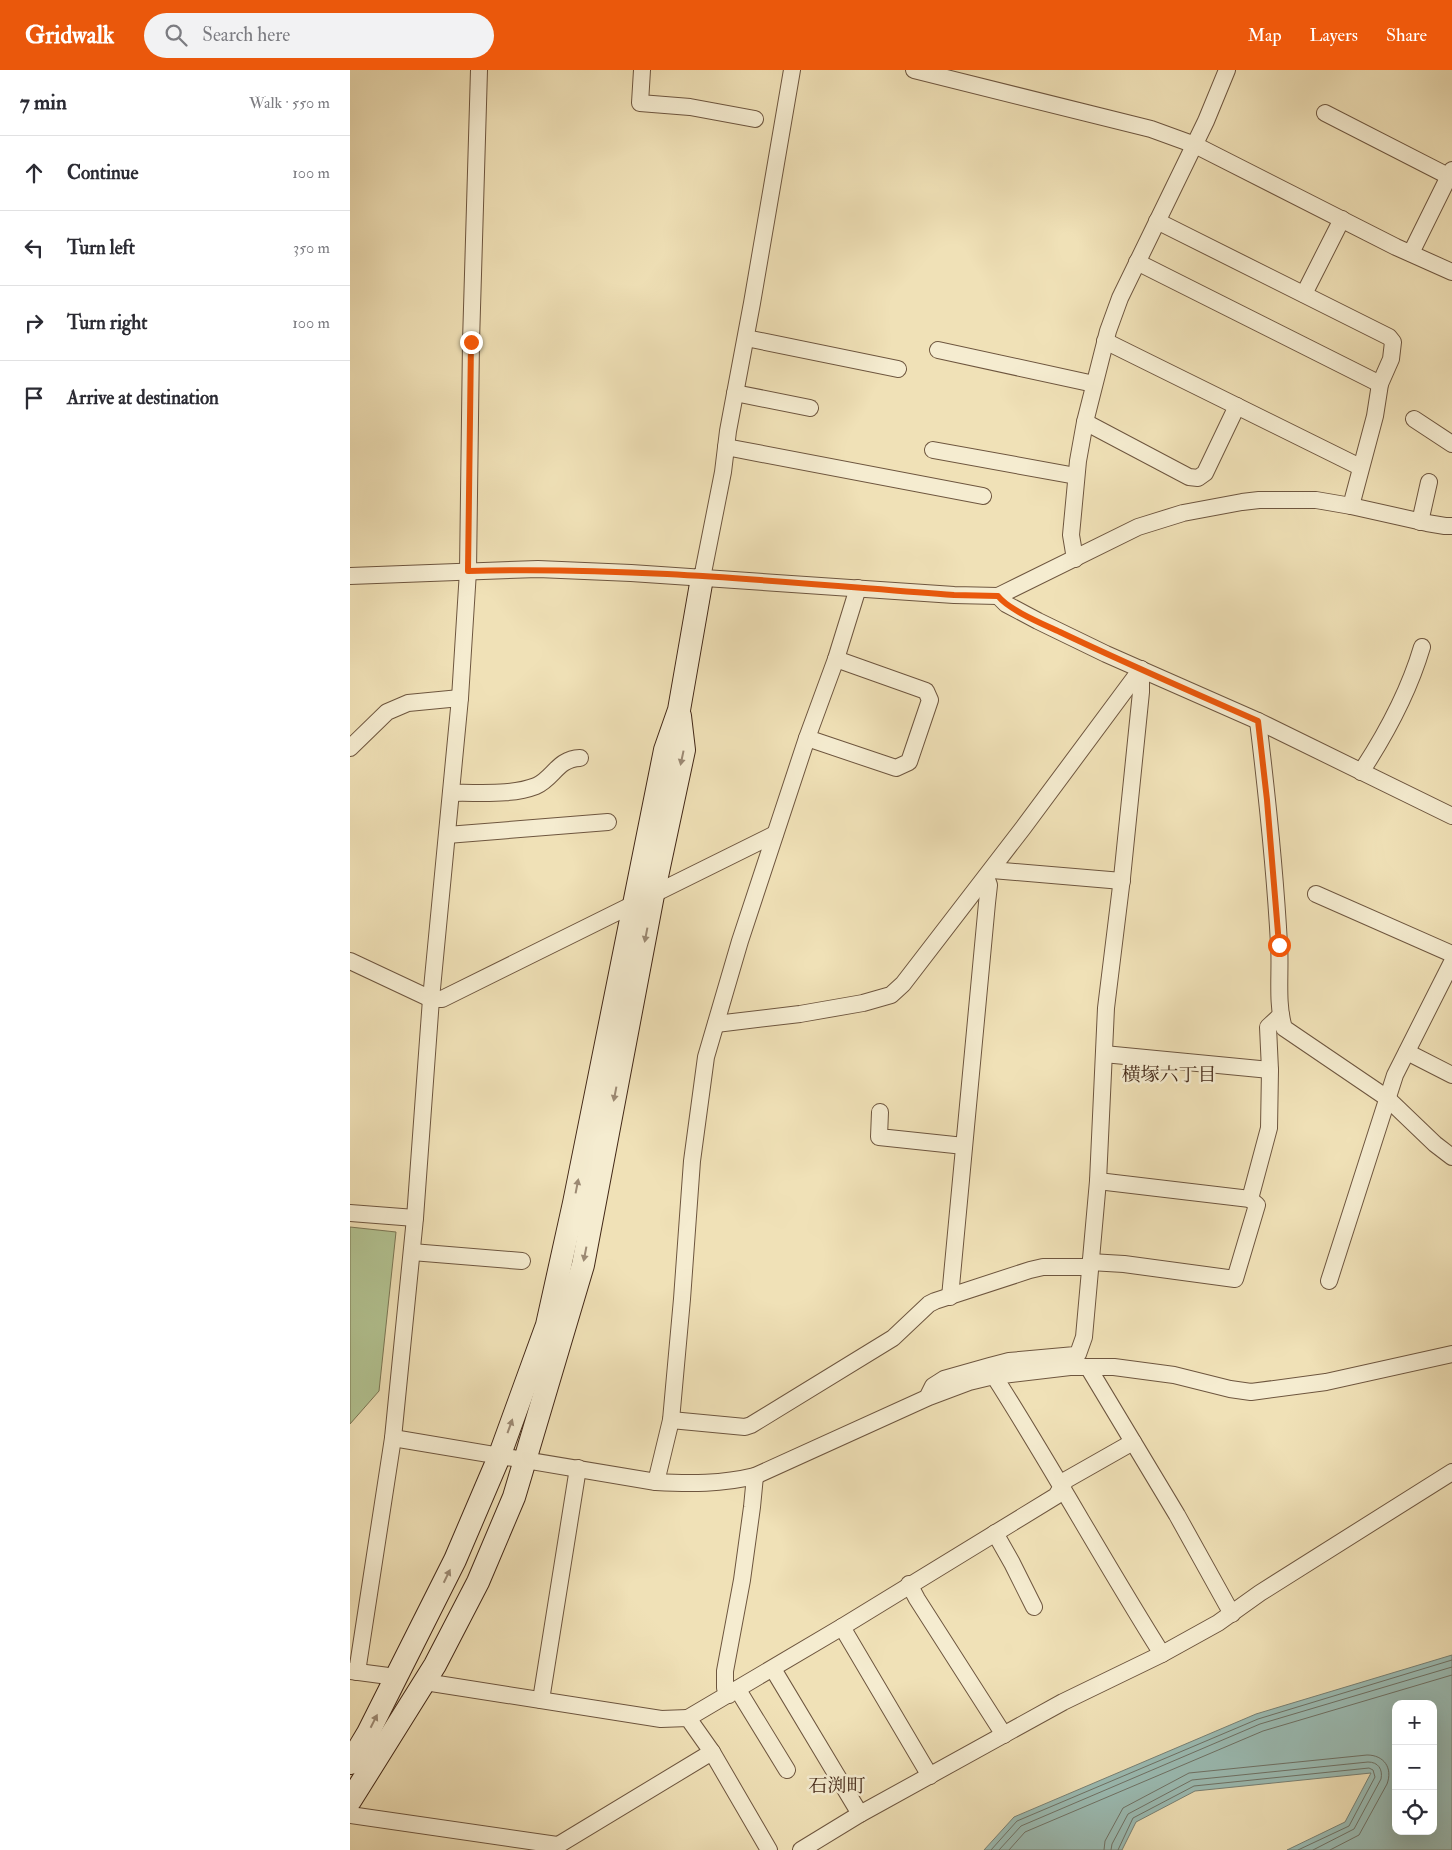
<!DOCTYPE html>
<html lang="en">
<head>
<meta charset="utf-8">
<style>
	:root { --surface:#fff; --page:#f2f2f3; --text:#2b2b33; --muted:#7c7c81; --line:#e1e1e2; --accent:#ea580c }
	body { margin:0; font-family:"IM FELL Double Pica","Noto Serif JP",serif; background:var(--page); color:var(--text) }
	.controls { position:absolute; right:15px; bottom:15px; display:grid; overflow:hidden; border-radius:10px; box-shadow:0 5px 20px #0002 }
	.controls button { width:45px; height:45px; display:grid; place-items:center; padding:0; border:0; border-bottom:1px solid var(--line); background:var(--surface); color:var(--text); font:25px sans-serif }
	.stop { position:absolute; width:15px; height:15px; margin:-11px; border:4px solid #ea580c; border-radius:50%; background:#fff }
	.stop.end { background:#ea580c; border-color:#fff; box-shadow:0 1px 5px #0008 }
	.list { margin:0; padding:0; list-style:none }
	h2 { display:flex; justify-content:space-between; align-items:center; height:65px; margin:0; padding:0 20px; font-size:21px }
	h2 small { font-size:16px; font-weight:400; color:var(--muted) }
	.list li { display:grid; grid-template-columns:32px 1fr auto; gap:15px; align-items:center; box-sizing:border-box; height:75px; padding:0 20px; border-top:1px solid var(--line) }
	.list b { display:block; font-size:19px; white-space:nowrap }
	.list em { font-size:16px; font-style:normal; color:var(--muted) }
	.icon { flex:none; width:28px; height:28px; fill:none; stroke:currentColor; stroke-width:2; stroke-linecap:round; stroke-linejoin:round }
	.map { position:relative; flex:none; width:1102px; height:1780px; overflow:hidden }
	header { display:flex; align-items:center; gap:30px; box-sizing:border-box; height:70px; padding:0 25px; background:var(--accent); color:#fff }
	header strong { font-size:24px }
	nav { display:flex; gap:28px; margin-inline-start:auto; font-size:18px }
	.search { width:350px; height:45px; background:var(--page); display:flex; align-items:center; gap:12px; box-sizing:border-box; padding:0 18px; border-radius:28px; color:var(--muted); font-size:19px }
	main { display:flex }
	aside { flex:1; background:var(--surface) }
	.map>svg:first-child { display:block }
</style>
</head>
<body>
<header>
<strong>Gridwalk</strong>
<div class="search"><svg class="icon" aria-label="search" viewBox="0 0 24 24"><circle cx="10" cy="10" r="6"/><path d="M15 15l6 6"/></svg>Search here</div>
<nav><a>Map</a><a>Layers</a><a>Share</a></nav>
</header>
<main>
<aside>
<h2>7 min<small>Walk · 550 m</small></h2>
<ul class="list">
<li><svg class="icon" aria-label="ahead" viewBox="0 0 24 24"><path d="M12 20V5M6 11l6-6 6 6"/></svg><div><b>Continue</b></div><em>100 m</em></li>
<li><svg class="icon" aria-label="left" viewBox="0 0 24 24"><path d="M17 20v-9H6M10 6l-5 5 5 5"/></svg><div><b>Turn left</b></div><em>350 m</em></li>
<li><svg class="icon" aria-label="right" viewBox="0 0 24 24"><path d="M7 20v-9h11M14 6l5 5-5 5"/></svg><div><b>Turn right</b></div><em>100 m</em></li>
<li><svg class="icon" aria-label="arrive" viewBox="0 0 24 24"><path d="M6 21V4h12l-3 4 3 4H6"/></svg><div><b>Arrive at destination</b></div></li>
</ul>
</aside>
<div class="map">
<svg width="1102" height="1780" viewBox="0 0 1102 1780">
	<rect width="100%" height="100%" fill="#f0e1b7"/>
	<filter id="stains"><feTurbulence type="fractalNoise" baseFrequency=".004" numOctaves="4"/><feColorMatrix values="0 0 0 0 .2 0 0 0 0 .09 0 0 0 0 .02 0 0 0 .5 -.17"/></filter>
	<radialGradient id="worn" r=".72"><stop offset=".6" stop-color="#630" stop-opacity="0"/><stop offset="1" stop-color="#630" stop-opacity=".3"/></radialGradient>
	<polygon fill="#b3c493" stroke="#7b7655" points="0,1157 46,1162 29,1321 0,1354"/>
	<path fill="#9bbcb4" stroke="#788175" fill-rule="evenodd" d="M1102 1585V1780H937L995 1752 1021 1703 845 1721 786 1752 772 1780H634L664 1747 906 1644ZM1046 1634H1083V1761H1046Z"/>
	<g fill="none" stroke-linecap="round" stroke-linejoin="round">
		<g stroke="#6f7266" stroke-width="1">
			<polyline points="641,1780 667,1751 908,1649 1102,1590"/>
			<polyline points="649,1780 671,1756 910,1654 1102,1597"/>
			<polyline points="659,1780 675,1762 913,1661 1102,1605"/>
			<path d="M754 1780 755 1771 773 1738 839 1703 1017 1685C1034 1685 1043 1698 1037 1714L1009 1765 980 1780"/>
			<path d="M761 1780 762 1774 778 1744 842 1710 1018 1692C1028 1692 1033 1699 1031 1709L1004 1759 963 1780"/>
			<polyline points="768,1780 783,1748 844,1716 1019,1698 1023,1700 1025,1707 999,1756 948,1780"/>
		</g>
		<defs>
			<g id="street">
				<polyline points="292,0 290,33 340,37 405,49"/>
				<polyline points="564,0 801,59 845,75 1046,177 1102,202"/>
				<polyline points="975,43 1102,108"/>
				<polyline points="807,151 1039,267 1043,272 1041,289 1030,314 1025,346 1001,436"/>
				<polyline points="1061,183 1102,100"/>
				<polyline points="787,192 1030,314"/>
				<polyline points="954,224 992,149"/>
				<polyline points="396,268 548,299"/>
				<polyline points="755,271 1010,397"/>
				<polyline points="588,280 744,314"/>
				<polyline points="385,323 460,338"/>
				<polyline points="1064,349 1102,374"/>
				<polyline points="735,352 839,407 848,408 855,403 887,336"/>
				<polyline points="376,377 633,426"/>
				<polyline points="583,380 726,406"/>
				<polyline points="1070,452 1079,412"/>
				<polyline points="725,489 721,465 728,391 735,352 758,261 770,228 856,51 877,0"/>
				<polyline points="0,506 188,499 281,503 604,525 648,526 788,457 833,443 892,432 909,430 966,430 1001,436 1077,453 1095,456 1102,456"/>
				<polyline points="352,508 373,402 378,361 402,233 442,0"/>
				<polyline points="648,526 656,534 688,551 756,584 908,651 1102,746"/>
				<path d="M908 651C917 725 925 800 929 874 931 900 926 933 934 958L1037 1028 1085 1074 1102 1087"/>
				<polyline points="457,668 546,698 559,692 580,630 576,621 486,589"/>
				<polyline points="0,678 37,642 58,633 110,628"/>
				<path d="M1011 702C1036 664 1059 621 1072 577"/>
				<path d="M101 723C128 722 160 726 186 716 204 708 207 689 230 688"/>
				<polyline points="97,765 258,752"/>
				<polyline points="642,800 772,811"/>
				<polyline points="966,824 1102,884"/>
				<polyline points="0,891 81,929 92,929 425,764"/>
				<polyline points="366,954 450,944 513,933 541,925 553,914 673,758 791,599"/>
				<polyline points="1057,982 1102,1005"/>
				<polyline points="754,984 920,1000"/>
				<polyline points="530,1042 529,1067 614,1076"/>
				<polyline points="748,1111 900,1129 919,1058 920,1000 918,957 931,945"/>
				<polyline points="0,1143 65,1148"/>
				<polyline points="62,1182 172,1191"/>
				<polyline points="740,1192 774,1194 885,1209 907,1135 900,1129"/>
				<polyline points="979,1211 1045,1005 1102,892"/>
				<polyline points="600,1227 637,833 639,815 636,807"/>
				<path d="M640 1297 644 1306C702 1397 754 1492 812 1584"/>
				<polyline points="738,1297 827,1445 882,1544"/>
				<polyline points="579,1324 583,1316 594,1309 640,1296 659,1291 725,1285 728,1284 734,1267 748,1111 756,938 772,808 791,622 791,599"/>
				<polyline points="321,1350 395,1357 401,1355 543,1268 579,1234 585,1231 680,1200 693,1197 740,1197"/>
				<path d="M43 1368 306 1412C340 1414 372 1414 405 1406L579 1327 619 1312 644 1306 720 1297H764L824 1305 880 1319 901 1322 976 1312 1102 1284"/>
				<polyline points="306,1412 321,1350 332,1229 342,1091 356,987 390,871 457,668 486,589 508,518"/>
				<polyline points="645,1463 662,1493 684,1537"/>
				<polyline points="559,1514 567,1529 654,1665"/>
				<polyline points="492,1557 580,1706"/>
				<polyline points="423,1599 510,1744"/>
				<polyline points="0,1601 46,1607"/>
				<polyline points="7,1602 43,1368 65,1148 81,929 110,628 118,501 121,272 129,0"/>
				<polyline points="75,1612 311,1649 338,1648 362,1682 419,1780"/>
				<polyline points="388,1620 437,1700"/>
				<polyline points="379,1625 375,1618 375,1601 392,1510 402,1437 405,1406"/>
				<polyline points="191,1630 228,1398"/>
				<polyline points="338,1648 492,1557 706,1426 716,1410 783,1372"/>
				<polyline points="0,1745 207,1775"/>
				<polyline points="200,1780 362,1682"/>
				<polyline points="451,1780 510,1744 713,1632 812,1584 868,1553 910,1523 1102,1402"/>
			</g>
			<g id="secondary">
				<polyline points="0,1693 18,1663 105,1490 149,1387 197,1255 224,1133 315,680 329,640 352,508"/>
				<polyline points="0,1731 85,1595 128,1512 164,1427 233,1195 303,825 334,680 330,646"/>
			</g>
		</defs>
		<use href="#street" stroke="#6e563f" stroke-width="18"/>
		<use href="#secondary" stroke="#432817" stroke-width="24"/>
		<use href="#street" stroke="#f5ecd0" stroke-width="16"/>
		<use href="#secondary" stroke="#f5ecd0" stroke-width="22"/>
	</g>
	<defs><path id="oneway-solid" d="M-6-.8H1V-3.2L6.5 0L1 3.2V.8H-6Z" transform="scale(1.25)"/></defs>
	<g fill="#9c8a74">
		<use href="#oneway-solid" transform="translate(332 688) rotate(102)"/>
		<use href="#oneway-solid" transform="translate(296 865) rotate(101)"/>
		<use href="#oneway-solid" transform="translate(265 1024) rotate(101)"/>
		<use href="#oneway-solid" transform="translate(227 1116) rotate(-79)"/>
		<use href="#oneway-solid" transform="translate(235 1184) rotate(101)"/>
		<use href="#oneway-solid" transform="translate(160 1356) rotate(-70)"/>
		<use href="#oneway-solid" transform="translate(97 1506) rotate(-64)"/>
		<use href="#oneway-solid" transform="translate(24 1651) rotate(-63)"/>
	</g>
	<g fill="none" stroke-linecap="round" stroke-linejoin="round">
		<path stroke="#ea580c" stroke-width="6" d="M121 272 118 501C279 496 443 513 604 525L648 526C659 540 693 554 710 562 775 593 842 622 908 651L917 730 929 875"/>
	</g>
	<g text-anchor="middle" stroke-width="5" stroke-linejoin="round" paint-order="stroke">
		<g font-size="19" fill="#432817" stroke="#f5ecd0">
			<text x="819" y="1011">横塚六丁目</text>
			<text x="487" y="1722">石渕町</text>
		</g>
	</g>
	<rect width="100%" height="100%" filter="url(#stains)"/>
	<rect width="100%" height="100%" fill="url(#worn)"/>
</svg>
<div class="controls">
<button>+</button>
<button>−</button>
<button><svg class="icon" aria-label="locate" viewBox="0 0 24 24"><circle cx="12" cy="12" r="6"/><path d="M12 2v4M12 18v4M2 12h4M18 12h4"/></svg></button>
</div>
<div class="stop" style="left:929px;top:875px"></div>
<div class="stop end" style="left:121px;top:272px"></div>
</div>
</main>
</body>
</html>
